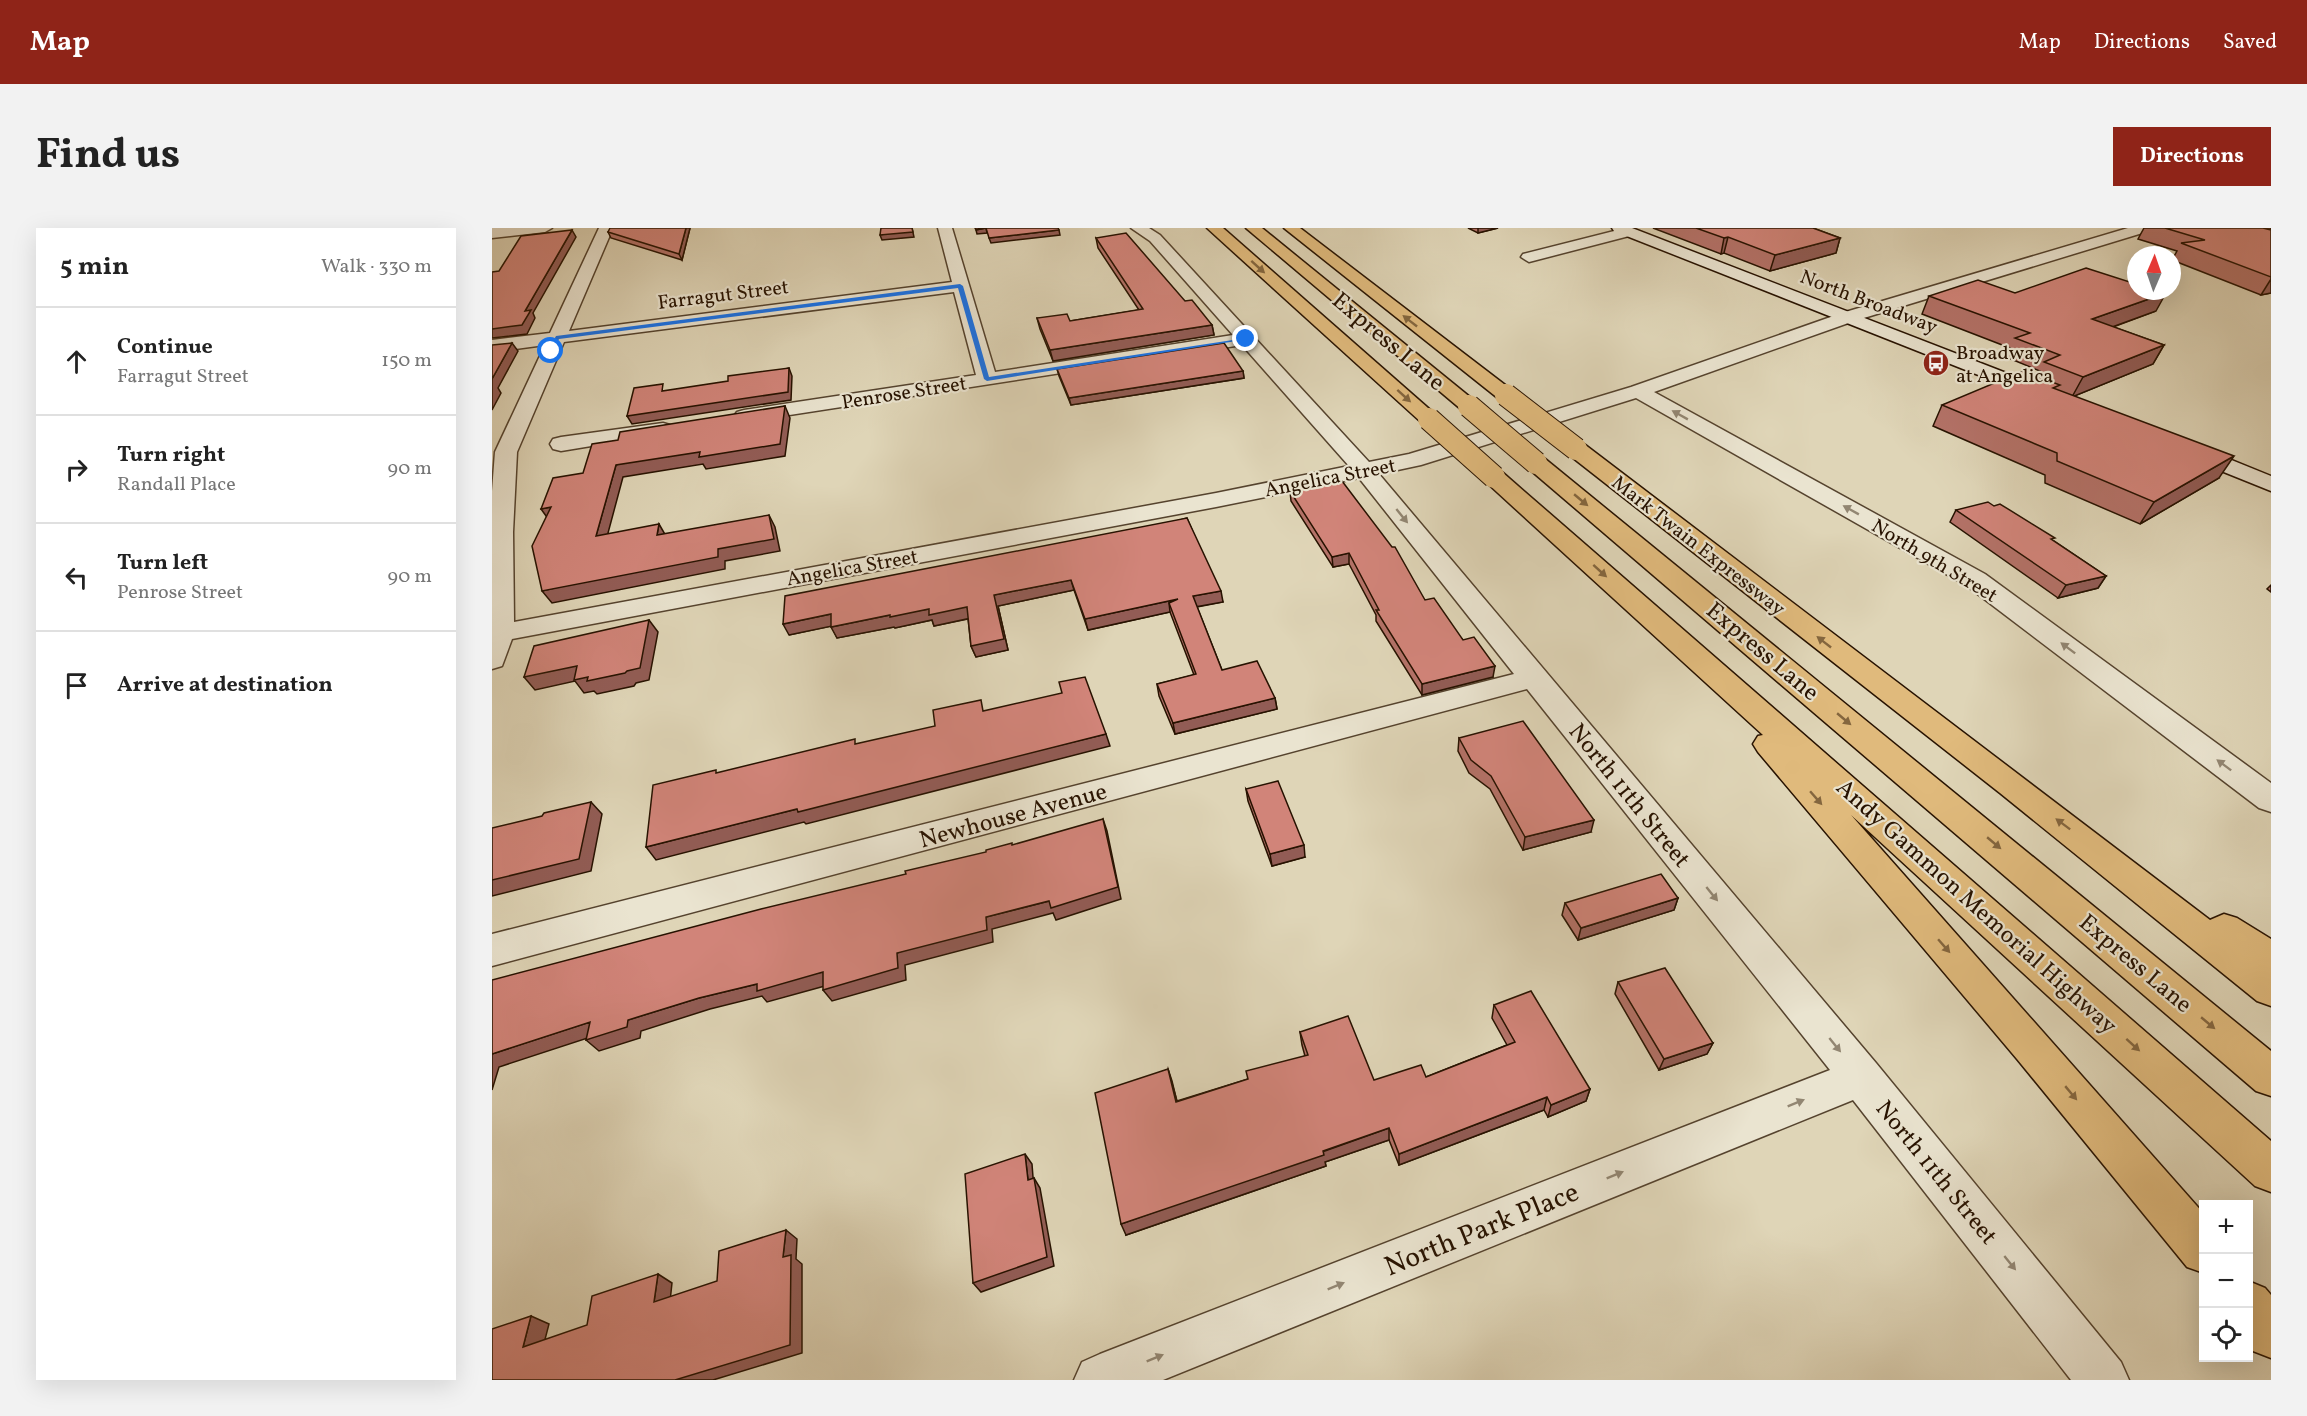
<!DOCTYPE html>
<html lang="en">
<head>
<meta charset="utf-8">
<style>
	:root { --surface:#fff; --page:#f2f2f2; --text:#222; --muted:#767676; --line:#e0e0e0; --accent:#8f2418 }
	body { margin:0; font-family:Vollkorn,serif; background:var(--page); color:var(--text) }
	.controls { position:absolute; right:18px; bottom:18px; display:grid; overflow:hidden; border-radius:0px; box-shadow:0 6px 24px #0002 }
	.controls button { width:54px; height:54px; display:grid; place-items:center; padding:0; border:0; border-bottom:2px solid var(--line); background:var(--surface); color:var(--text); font:30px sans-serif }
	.compass { position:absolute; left:1635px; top:18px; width:54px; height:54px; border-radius:50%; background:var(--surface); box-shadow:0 6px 24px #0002; rotate:2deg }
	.stop { position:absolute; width:18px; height:18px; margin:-14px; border:4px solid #1a73e8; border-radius:50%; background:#fff }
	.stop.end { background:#1a73e8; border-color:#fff; box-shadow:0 2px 6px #0008 }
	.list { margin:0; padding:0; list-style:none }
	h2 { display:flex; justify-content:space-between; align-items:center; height:78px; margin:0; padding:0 24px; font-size:26px }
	h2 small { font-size:20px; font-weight:400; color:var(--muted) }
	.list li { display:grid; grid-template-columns:39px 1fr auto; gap:18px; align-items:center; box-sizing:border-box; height:108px; padding:0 24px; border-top:2px solid var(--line) }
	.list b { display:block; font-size:22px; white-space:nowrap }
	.list p { margin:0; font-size:20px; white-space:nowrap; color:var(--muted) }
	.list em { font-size:20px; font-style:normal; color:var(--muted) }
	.icon { flex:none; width:33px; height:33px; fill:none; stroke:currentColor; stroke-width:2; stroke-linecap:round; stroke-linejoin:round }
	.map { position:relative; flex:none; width:1779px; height:1152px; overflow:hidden; border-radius:0px }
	header { display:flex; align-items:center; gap:36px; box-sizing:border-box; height:84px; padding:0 30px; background:var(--accent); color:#fff }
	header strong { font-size:28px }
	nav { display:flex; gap:33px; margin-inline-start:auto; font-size:21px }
	.intro { display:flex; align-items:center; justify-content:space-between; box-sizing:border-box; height:144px; padding:0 36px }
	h1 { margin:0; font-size:42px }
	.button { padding:15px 27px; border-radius:0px; background:var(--accent); color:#fff; font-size:21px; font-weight:700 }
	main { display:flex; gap:36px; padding:0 36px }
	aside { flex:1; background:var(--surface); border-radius:0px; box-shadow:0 6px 24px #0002 }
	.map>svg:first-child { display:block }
</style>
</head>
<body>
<header>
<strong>Map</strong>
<nav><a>Map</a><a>Directions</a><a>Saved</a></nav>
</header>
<div class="intro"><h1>Find us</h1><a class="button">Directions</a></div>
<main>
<aside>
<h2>5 min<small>Walk · 330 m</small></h2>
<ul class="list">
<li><svg class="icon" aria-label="ahead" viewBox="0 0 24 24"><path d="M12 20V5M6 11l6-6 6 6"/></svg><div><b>Continue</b><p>Farragut Street</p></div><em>150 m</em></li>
<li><svg class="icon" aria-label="right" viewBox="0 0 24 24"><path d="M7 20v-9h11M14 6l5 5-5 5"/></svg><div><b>Turn right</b><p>Randall Place</p></div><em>90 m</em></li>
<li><svg class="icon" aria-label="left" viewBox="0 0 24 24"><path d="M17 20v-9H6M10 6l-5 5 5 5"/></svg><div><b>Turn left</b><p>Penrose Street</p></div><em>90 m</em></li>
<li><svg class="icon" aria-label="arrive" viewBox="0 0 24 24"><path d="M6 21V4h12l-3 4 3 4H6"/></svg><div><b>Arrive at destination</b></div></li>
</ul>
</aside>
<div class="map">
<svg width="1779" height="1152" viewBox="0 0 1779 1152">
	<rect width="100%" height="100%" fill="#dfd5b7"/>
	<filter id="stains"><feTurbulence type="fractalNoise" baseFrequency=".00333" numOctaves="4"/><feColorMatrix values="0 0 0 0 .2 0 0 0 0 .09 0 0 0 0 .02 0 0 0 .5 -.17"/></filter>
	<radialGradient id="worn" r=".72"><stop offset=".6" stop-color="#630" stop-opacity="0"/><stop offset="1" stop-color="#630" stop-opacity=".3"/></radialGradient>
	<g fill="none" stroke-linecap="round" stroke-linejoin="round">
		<defs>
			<g id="street">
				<polygon points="0,0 60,0 53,4 0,10"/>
				<path d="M107 0H121L77 103 460 54 446 0H460L503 144 741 107 658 13 639 0H657L668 7 877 234 917 226 1139 159 1350 85 1636 0H1659L1657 3 1362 93 1162 164 1493 346 1779 555V584L1767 580 1475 358 1144 170 929 237 887 246 1384 835 1629 1134 1637 1152H1579L1361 872 671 1152H582L590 1134 608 1126 1338 842 1035 461 0 738V706L1022 446 867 250 724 279 20 411 10 438 0 441V263L3 224 53 117 0 124V112L58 105ZM462 64 484 147 252 182 245 184 242 188 245 192 252 194 750 117 857 238 724 265 22 394 21 304 25 224 72 114Z"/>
				<polygon points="1134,0 1141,1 1143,4 1141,7 1037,34 1029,29 1031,26"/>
				<polygon points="171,195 178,197 182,201 178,205 69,223 61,221 58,216 61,211 69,209"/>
			</g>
			<g id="secondary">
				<polygon points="1120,0 1140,0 1561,163 1564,167 1561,171 1547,171 1122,3"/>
				<polygon points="1695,214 1779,248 1779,263 1687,226 1684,221 1687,216"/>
			</g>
			<g id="highway">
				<polygon points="715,0 731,0 944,187 947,191 944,195 937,197 930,195"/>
				<polygon points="754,0 770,0 984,174 987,178 984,182 970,182"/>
				<polygon points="792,0 808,0 1021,163 1024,167 1021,171 1007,171"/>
				<polygon points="1084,214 1092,216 1718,692 1732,686 1745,690 1779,711 1779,778 1765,773 1508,565 1076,226 1073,221 1076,216"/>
				<polygon points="1044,228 1052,230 1779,823 1779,868 1764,863 1036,240 1033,235 1036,230"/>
				<polygon points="1002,242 1010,244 1779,913 1779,964 1763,958 1359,587 1712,986 1712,1045 1695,1039 1525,831 1266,524 1261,516 1266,508 1271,507 994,254 991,249 994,244"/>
				<polygon points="1756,1053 1773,1060 1779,1067 1779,1130 1761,1123 1756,1116"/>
			</g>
		</defs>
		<use href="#street" stroke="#55432e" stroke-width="3"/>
		<use href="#secondary" stroke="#271200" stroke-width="3"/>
		<use href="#highway" stroke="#271200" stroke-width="3"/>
		<use href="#street" fill="#eae4d0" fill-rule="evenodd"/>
		<use href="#secondary" fill="#eae4d0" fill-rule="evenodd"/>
		<use href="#highway" fill="#e0ba7c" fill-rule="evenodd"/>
		<defs>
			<g id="highway-bridge">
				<polyline points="1014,167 1084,221"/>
				<polyline points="977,178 1044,235"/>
				<polyline points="937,191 1002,249"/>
			</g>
		</defs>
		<use href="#highway-bridge" stroke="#271200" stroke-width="24" stroke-linecap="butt"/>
		<use href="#highway-bridge" stroke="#e0ba7c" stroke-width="22"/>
	</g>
	<g fill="#b47268" stroke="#271200" stroke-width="1.5">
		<polygon points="198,0 190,32 119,10 116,4"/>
		<polygon points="976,0 1006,0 986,5"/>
		<polygon points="1161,0 1321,0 1348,10 1344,25 1278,43 1232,25 1229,26"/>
		<polygon points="1652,0 1779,0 1779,65 1769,67 1680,32 1685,23 1646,11"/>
		<polygon points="604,10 693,73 720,97 722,107 561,133 548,101 545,90 578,93 647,82 606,20"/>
		<polygon points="1523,65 1664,83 1621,99 1672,117 1661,136 1582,168 1727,250 1648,296 1553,255 1553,247 1441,198 1450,177 1545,148 1548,143 1514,129 1518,120 1430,86 1437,68"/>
		<polygon points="565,141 751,143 752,150 579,177 567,148"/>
		<polygon points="798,263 933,372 971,412 1001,449 930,467 884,393 884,387 857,336 841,339 799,273"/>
		<polygon points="1464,282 1562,313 1614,348 1606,360 1566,370 1458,294"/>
		<polygon points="695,290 731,374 705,379 730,442 783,470 785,481 683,506 667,468 665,456 702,447 678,384 596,402 582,362 506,378 516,422 484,429 479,418 476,391 442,398 440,392 403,400 402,399 345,410 339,398 297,407"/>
		<polygon points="1779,357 1779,364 1775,361"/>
		<polygon points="967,510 1099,604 1031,622 998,561 977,545 966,523"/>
		<polygon points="754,561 813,629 780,638 756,573"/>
		<polygon points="1186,670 1182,682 1086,712 1070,687 1073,675"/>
		<polygon points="1126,754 1221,815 1215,826 1167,842 1123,766"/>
		<polygon points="1002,777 1098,861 1094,873 1056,889 1052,882 907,937 897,912 833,934 834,938 634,1007 676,841 685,873 756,851 813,828 810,817 808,804 882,852 934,849 1015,817 1000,790"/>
	</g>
	<g fill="#925c55" stroke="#271200" stroke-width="1.5">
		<polygon points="194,0 198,0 190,32 187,26"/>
		<polygon points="420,0 422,9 390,12 388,7"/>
		<polygon points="494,0 495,5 485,6 484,2"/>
		<polygon points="986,0 1006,0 986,5"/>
		<polygon points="80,2 84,9 41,85 43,90 35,106 0,110 0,101 33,83"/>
		<polygon points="567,2 568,7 499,15 497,10"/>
		<polygon points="1236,9 1232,25 1229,26 1232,10"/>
		<polygon points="1348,10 1344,25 1278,43 1283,27"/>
		<polygon points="1779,51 1779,65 1769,67"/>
		<polygon points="1674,65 1664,83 1590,110 1600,91"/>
		<polygon points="720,97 722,107 561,133 558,122"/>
		<polygon points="20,115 26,123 6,160 9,165 0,182 0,151"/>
		<polygon points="1672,117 1661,136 1580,169 1591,149"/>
		<polygon points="297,140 300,148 299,172 140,196 135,188"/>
		<polygon points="751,143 752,150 579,177 577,170"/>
		<polygon points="293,178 298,190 293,228 214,241 211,236 131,249 112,320 104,308 124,237"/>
		<polygon points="1742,228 1727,250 1648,296 1662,274"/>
		<polygon points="59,279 57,292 49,281"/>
		<polygon points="277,287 283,299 288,323 233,333 233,341 60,375 50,363 226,321"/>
		<polygon points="167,296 174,308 165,307"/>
		<polygon points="857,325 857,336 841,339 840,329"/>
		<polygon points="1614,348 1606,360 1566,370 1574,357"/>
		<polygon points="579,352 582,362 506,378 516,422 484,429 479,418 502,367"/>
		<polygon points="729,363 731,374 703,379 701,368"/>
		<polygon points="686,371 677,375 678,384 596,402 593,391"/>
		<polygon points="475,379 479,390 442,398 440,392 403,400 402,399 345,410 339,399 398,387 437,381"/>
		<polygon points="339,386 345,397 297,407 291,396"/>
		<polygon points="157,392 166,404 157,452 144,455 142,458 105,466 102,463 92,465 83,453 43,462 32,449"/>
		<polygon points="1003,438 1001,449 930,467 930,456"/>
		<polygon points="783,470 785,481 683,506 681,495"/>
		<polygon points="614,506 618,518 314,596 312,594 164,632 154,619 305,581"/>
		<polygon points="99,574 110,586 99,643 0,668 0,652"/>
		<polygon points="611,591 615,603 629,671 564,692 561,685 500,701 501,714 413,737 414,752 340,773 331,762 405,725 494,689 557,673"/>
		<polygon points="1102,592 1099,604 1031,622 1033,609"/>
		<polygon points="812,617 813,629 780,638 778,626"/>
		<polygon points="1186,670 1182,682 1086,712 1089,700"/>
		<polygon points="331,744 340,756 275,774 270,768 218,781 149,803 148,810 107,823 94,812 136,792 207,770 265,756"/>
		<polygon points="98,794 111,805 7,839 0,862 0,826"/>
		<polygon points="1221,815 1215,826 1167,842 1172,831"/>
		<polygon points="676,841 680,853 688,886 684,874"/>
		<polygon points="1098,861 1094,873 1056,889 1059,877"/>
		<polygon points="1055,869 1052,882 907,937 907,926"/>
		<polygon points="897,900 897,912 833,934 834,938 634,1007 629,996"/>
		<polygon points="533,926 540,936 542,962 536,952"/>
		<polygon points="542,950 548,960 562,1038 489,1064 481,1055"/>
		<polygon points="294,1002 305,1011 304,1031 310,1036 310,1125 221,1152 183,1152 291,1029"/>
		<polygon points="166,1046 180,1055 177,1083 162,1074"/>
		<polygon points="39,1088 57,1096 49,1127 31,1119"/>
	</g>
	<g fill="#d18479" stroke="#271200" stroke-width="1.5">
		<polygon points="118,0 194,0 187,26 116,4"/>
		<polygon points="389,0 420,0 421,4 388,7"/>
		<polygon points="483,0 566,0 567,2 497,10 494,0 484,2"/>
		<polygon points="1204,0 1321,0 1348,10 1283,27 1236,9 1232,10"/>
		<polygon points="1673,0 1771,0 1779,2 1779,49 1689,15 1713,12"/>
		<polygon points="80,2 33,83 39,82 30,97 0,101 0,44 7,43 29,8"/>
		<polygon points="634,5 693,73 700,72 720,97 558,122 545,90 575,86 578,93 651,81 604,10"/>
		<polygon points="1594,40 1644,56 1644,63 1667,63 1674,65 1600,91 1672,117 1591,149 1552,134 1568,127 1523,110 1538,105 1437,68 1486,52 1523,65"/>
		<polygon points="20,115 0,151 0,117"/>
		<polygon points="732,115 751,143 577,170 565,141"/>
		<polygon points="297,140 296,164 135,188 142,160 171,156 170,163 236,153 236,148"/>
		<polygon points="1531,143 1568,157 1561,160 1742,228 1662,274 1565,233 1565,225 1450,177"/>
		<polygon points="293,178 288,216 207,229 208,224 124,237 104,308 167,296 165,307 277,287 282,311 226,321 226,329 50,363 40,318 59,279 49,281 61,250 91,245 100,216 126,212 128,204"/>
		<polygon points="850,253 900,319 903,319 933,372 942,370 971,412 982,409 1003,438 930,456 884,382 887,382 857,325 840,329 798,263"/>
		<polygon points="1496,274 1502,278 1508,276 1563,310 1559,311 1614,348 1574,357 1464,282"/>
		<polygon points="695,290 729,363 701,368 730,442 765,433 783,470 681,495 665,456 704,446 677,375 686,371 593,391 579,352 502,367 512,411 479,418 475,379 437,387 437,381 398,389 398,387 339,399 339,386 291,396 293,368"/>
		<polygon points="157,392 148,440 135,443 133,445 95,453 96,449 82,452 85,438 32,449 42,418"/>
		<polygon points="593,449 614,506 306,584 305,581 154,619 161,557 224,542 224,545 363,511 363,516 443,498 441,482 489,472 491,483 570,465 567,454"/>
		<polygon points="1031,493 1102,592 1033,609 999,548 979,532 967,510"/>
		<polygon points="786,553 812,617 778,626 754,561"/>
		<polygon points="99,574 87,631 0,652 0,600 50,588 52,585"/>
		<polygon points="611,591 626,659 559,680 557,673 494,689 495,702 405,725 406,740 331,762 331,744 265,763 265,756 207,770 136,792 135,799 94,812 98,794 0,826 0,752 269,681 414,646 413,643 494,624 494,622 520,615 520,617"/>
		<polygon points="1169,646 1186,670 1089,700 1073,675"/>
		<polygon points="1173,740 1221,815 1172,831 1126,754"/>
		<polygon points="1039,763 1098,861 1059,877 1055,869 907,926 897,900 831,923 832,927 629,996 603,865 676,841 684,874 756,851 754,843 816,827 808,804 856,788 882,852 929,837 934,849 1023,814 1002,777"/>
		<polygon points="533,926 536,952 542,950 555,1029 481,1055 473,946"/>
		<polygon points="294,1002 291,1029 299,1027 298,1117 183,1152 0,1152 0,1101 39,1088 31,1119 95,1097 100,1068 166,1046 162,1074 225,1053 227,1023"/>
	</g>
	<defs><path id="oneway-solid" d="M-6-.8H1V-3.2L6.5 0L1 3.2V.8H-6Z" transform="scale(1.5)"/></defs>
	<g fill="#84663e">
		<use href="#oneway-solid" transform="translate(766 39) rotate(42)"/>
		<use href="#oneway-solid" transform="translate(918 93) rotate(-142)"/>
		<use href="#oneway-solid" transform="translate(912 168) rotate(42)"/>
		<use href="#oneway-solid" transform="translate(1089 272) rotate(40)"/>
		<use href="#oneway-solid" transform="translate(1108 343) rotate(42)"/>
		<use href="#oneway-solid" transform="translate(1332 414) rotate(-142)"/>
		<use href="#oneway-solid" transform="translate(1352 491) rotate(40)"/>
		<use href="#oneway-solid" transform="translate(1324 570) rotate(49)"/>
		<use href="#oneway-solid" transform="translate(1571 596) rotate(-143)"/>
		<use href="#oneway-solid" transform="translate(1502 615) rotate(40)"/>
		<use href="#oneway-solid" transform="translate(1452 718) rotate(49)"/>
		<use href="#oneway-solid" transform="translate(1716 795) rotate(40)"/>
		<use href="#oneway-solid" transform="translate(1641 817) rotate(42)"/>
		<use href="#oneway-solid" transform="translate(1579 865) rotate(50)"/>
	</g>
	<g fill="#928672">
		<use href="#oneway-solid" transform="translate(1188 187) rotate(-151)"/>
		<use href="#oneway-solid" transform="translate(1359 282) rotate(-151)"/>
		<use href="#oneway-solid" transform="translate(910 288) rotate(51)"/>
		<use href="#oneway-solid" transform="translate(1576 420) rotate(-143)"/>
		<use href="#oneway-solid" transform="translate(1732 537) rotate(-143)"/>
		<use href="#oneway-solid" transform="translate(1220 666) rotate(51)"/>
		<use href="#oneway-solid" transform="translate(1343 817) rotate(51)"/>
		<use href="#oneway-solid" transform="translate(1304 875) rotate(-22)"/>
		<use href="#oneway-solid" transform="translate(1123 947) rotate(-22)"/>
		<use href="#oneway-solid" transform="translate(1518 1035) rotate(51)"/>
		<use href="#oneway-solid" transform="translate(844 1058) rotate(-22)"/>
		<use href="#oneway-solid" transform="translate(663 1130) rotate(-22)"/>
	</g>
	<polygon fill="#1a73e8" points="468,56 471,58 497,149 754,110 757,111 495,153 492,151 466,60 67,111 61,124 56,123 64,108"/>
	<defs>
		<symbol id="bus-disc" viewBox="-11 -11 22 22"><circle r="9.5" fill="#8f2418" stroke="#eae4d0"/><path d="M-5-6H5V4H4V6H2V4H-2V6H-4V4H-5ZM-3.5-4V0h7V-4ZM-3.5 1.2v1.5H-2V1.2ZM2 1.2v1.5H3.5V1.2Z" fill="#fff"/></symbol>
	</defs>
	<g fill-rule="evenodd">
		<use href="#bus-disc" x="1429" y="120" width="30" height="30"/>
	</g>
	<g text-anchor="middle" stroke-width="4.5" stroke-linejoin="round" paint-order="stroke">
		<g font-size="20" fill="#271200" stroke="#eae4d0">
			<text transform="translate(231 66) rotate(-7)" y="7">Farragut Street</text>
			<text transform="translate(1377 73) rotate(21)" y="7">North Broadway</text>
			<text transform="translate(412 164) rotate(-9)" y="7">Penrose Street</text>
			<text transform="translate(838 249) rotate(-11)" y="7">Angelica Street</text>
			<text transform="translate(1207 317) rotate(38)" y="7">Mark Twain Expressway</text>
			<text transform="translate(1443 332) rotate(31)" y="7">North 9th Street</text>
			<text transform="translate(360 339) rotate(-10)" y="7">Angelica Street</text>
		</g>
		<g font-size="20" fill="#271200" stroke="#eae4d0" text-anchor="start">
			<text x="1464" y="131">Broadway<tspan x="1464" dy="23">at Angelica</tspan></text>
		</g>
		<g font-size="24" fill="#271200" stroke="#eae4d0">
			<text transform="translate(897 113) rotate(40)" y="8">Express Lane</text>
			<text transform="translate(1271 423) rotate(40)" y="8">Express Lane</text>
			<text transform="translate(1138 567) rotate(51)" y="8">North 11th Street</text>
			<text transform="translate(521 587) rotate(-15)" y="8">Newhouse Avenue</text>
			<text transform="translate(1485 678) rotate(42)" y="8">Andy Gammon Memorial Highway</text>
			<text transform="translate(1644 735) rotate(40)" y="8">Express Lane</text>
			<text transform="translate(1445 944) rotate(51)" y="8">North 11th Street</text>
		</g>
		<g font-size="28" fill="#271200" stroke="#eae4d0">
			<text transform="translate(989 1000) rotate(-22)" y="10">North Park Place</text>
		</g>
	</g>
	<rect width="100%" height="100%" filter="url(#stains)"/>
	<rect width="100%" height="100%" fill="url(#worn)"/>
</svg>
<div class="controls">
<button>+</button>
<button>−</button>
<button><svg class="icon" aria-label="locate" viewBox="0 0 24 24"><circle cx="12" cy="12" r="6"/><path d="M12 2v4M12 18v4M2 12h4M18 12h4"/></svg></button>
</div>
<svg class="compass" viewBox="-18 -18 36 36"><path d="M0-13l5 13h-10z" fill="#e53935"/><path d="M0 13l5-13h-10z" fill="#767676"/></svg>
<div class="stop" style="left:59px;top:123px"></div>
<div class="stop end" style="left:754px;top:111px"></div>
</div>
</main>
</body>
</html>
